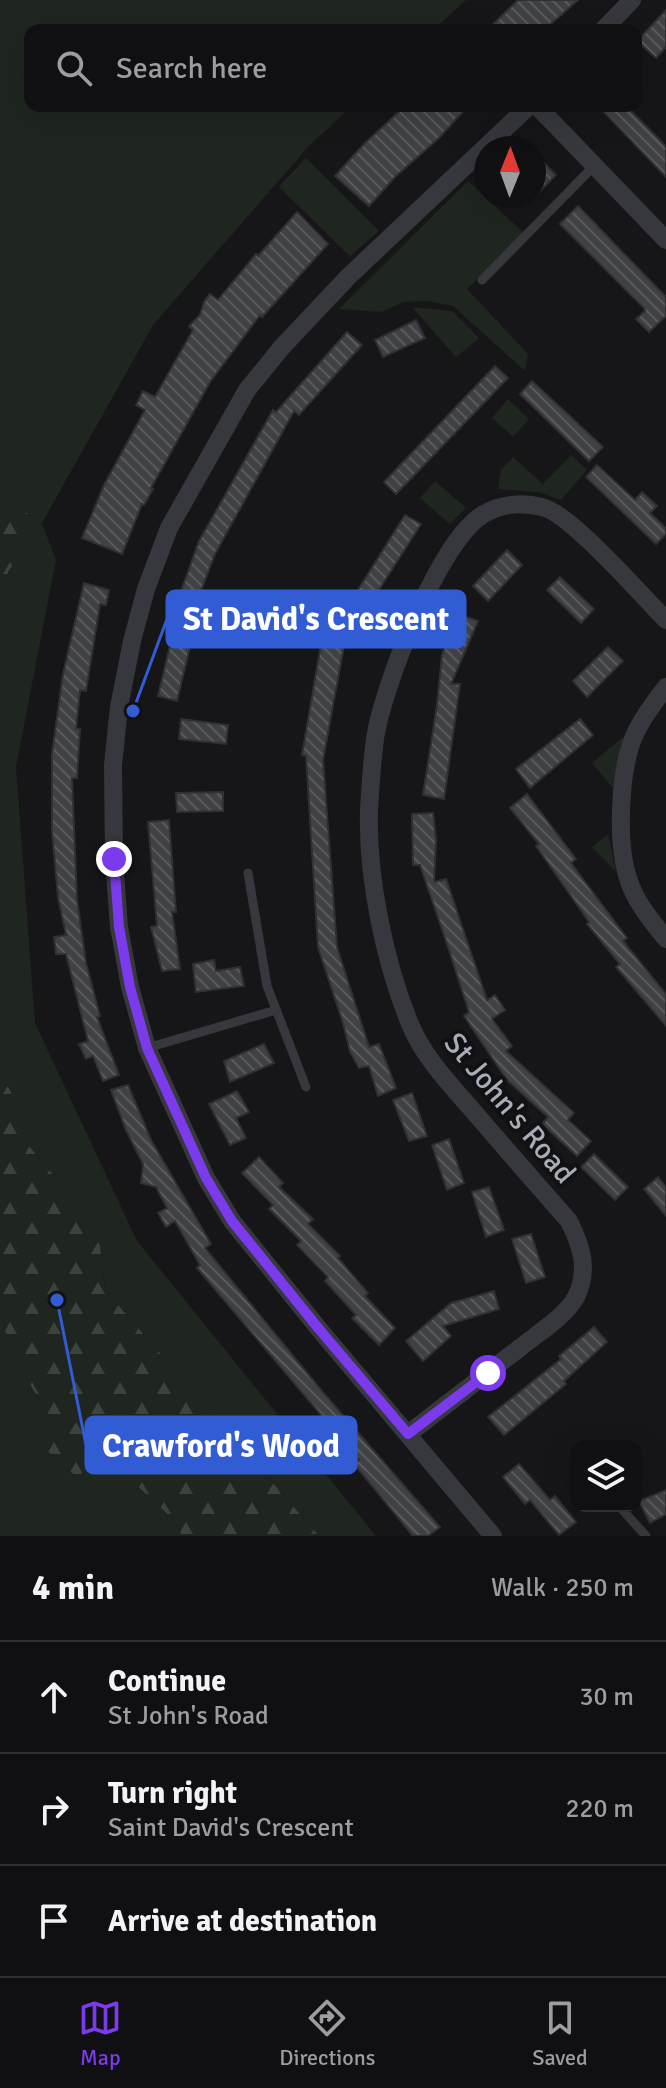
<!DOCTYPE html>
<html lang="en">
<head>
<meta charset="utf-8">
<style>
	:root { --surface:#101012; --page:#1e1e20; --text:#f1f3f6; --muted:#9c9d9f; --line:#303032; --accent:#7c3aed }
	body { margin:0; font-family:Signika,sans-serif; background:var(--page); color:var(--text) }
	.controls { position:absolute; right:24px; bottom:24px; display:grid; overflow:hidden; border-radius:16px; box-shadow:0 8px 32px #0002 }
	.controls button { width:72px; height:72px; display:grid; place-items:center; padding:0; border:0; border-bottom:2px solid var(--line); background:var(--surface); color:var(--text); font:40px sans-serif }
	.compass { position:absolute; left:474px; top:136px; width:72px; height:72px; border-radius:50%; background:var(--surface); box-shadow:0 8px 32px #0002; rotate:1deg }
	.stop { position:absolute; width:24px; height:24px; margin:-18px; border:6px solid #7c3aed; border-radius:50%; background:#fff }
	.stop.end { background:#7c3aed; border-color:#fff; box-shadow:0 2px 8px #0008 }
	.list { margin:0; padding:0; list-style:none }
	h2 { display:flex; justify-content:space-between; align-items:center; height:104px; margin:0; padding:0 32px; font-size:34px }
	h2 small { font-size:26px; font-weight:400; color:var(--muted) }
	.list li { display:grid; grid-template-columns:52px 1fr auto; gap:24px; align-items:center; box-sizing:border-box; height:112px; padding:0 32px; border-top:2px solid var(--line) }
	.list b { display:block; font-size:30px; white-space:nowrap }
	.list p { margin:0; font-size:26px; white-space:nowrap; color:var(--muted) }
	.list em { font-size:26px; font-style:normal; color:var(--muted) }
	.icon { flex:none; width:44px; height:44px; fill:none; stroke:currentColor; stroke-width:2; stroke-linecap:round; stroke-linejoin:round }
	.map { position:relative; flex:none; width:666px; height:1536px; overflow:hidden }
	.search { position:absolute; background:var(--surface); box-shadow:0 8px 32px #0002; left:24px; right:24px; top:24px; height:88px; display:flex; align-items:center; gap:20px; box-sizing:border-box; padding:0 28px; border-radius:16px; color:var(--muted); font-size:30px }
	.sheet { height:440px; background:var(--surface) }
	nav { display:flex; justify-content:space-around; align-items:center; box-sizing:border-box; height:112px; border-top:2px solid var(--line); background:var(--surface); font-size:22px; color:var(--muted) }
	nav a { display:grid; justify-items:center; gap:4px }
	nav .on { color:var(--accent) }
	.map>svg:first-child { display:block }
</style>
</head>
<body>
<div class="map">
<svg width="666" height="1536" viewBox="0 0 666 1536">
	<defs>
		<pattern id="forest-firs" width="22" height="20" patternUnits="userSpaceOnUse" patternTransform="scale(2)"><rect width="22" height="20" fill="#1e261f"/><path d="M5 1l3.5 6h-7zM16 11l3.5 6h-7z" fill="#3c433d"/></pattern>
		<pattern id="building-back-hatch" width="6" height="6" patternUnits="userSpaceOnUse" patternTransform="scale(2)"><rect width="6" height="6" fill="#404145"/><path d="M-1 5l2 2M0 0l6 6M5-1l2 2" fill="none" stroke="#595a5e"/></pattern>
	</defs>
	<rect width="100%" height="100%" fill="#161618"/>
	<g fill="#1e261f">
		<polygon points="0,0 466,0 433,30 30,30 30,106 352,106 308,147 153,325 42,523 56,560 16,767 35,1023 137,1241 376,1536 319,1536 105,1290 98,1228 29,1146 11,1092 0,1072 0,638 8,572 42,523 0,496"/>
		<polygon points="306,158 379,231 350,256 279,187"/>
		<polygon points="468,181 524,233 467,289 528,354 525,371 453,306 428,301 403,302 382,312 339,309"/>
		<polygon points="412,307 452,311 479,338 456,357"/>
		<polygon points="508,399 529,419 513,437 492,418"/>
		<polygon points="571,455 587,470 561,500 539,492 498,489 501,470 513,457 543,484"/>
		<polygon points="435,481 466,508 450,524 420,498"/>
		<polygon points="623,737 617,793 592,763"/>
		<polygon points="608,834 616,872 592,847"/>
		<polygon points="0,1311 12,1355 50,1417 98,1448 175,1521 182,1536 0,1536"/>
	</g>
	<g fill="url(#forest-firs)">
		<polygon points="0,496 42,523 8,572 0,639"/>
		<polygon points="0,1072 11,1092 29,1146 98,1228 105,1290 319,1536 182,1536 175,1521 98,1449 78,1478 44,1448 50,1417 12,1355 0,1311"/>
	</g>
	<g fill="url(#building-back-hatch)" stroke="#303034" stroke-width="2">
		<polygon points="518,0 578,0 544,30 487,30"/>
		<polygon points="666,10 666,47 656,58 637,41"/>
		<polygon points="405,106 468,106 440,137 396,176 369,206 335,176 364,144"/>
		<polygon points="598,106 626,106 660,140 666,147 666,177"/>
		<polygon points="534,153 556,175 534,197"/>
		<polygon points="578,206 666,297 666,316 649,332 636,319 645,311 644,308 560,224"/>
		<polygon points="297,212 328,244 262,317 260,315 210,382 151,488 153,489 144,505 142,504 122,554 82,538 104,485 145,410 136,405 143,391 155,397 193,330 189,326 200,315 204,302 210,294 218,300 256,254 258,256"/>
		<polygon points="416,320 425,338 383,357 375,340"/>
		<polygon points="347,332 362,345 299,415 294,411 215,554 193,612 198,613 177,701 158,696 182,595 180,594 199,541 273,410 276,412"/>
		<polygon points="495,366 508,378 396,494 384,482"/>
		<polygon points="532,381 603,447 589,461 520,394"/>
		<polygon points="597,465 635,500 642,492 657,506 650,513 666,528 666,534 656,544 586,477"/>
		<polygon points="405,515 421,524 366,610 351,601"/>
		<polygon points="507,550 522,565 488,601 473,586"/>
		<polygon points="560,577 594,609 581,623 547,590"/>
		<polygon points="84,583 109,590 106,605 100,604 86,691 80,690 76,729 80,729 77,778 72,778 77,900 86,963 100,1016 97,1017 119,1075 103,1081 93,1056 86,1059 79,1044 88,1041 66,954 56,954 54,937 66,935 58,897 52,831 52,754 63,674"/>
		<polygon points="327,609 350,613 323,760 337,947 369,1047 379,1044 396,1088 378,1096 369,1066 359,1068 350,1052 343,1023 318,947 306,756 302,755"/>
		<polygon points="457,614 478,621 451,684 460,684 444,799 423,795 437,705 442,655"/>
		<polygon points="608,647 623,661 587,697 573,681"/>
		<polygon points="181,719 228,725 226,744 179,739"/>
		<polygon points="580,719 593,735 530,788 516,769"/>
		<polygon points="223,792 223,811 177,812 176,793"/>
		<polygon points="527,794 576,859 571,863 627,938 623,941 666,994 666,1026 616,967 620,964 587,924 589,922 536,846 539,844 510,808"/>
		<polygon points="433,813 436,840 434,882 446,879 487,1000 495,995 505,1010 492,1019 512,1046 506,1051 574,1113 568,1120 591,1141 577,1156 542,1124 548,1117 507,1080 464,1016 469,1012 446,941 420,865 413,865 412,814"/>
		<polygon points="169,820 176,912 172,912 180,969 162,971 151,927 157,926 148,822"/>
		<polygon points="214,960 216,971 240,967 244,986 196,992 193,964"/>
		<polygon points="264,1044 274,1063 230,1082 224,1061"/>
		<polygon points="128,1085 151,1140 211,1244 205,1248 321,1390 440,1527 428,1536 413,1536 354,1464 359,1460 197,1268 200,1265 175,1221 166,1227 158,1213 167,1208 156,1187 141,1183 143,1164 126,1130 111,1090"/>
		<polygon points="237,1091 249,1112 236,1118 246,1138 230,1145 209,1104"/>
		<polygon points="412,1093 427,1136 409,1141 393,1100"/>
		<polygon points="449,1139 464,1183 447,1190 432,1145"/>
		<polygon points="594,1154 628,1187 615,1200 581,1167"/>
		<polygon points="259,1157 283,1183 279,1187 313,1219 308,1224 340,1256 338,1258 368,1293 365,1296 395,1328 379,1345 352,1318 356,1315 325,1281 328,1277 297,1245 301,1241 269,1209 273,1205 242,1173"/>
		<polygon points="658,1177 666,1187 666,1216 644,1189"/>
		<polygon points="489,1187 504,1230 486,1237 472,1192"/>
		<polygon points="531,1234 545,1277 526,1283 512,1239"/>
		<polygon points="494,1291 499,1309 443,1326 451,1336 423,1361 406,1341 451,1303"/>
		<polygon points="594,1327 607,1342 564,1381 566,1384 504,1435 488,1417 561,1359 559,1356"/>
		<polygon points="519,1464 550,1500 555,1496 576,1522 559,1535 530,1500 525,1504 503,1477"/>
		<polygon points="666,1490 666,1514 650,1523 639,1501"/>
	</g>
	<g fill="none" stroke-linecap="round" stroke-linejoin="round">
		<g stroke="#37383d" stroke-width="9">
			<polyline points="482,280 595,165"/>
			<polyline points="248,873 267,986 306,1087"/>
			<polyline points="147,1048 276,1010"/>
			<polyline points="619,1506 646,1536"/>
		</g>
		<g stroke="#37383d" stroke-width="18">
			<polyline points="603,30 632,0"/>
			<polyline points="537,106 666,240"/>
			<path d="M666 687C655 701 642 718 635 734 619 769 616 845 629 881 636 903 652 921 666 939"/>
			<path d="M408 1434C446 1405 483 1376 521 1347 538 1333 565 1317 576 1297 589 1270 582 1247 569 1221 537 1185 505 1148 474 1112 450 1084 424 1058 410 1024 385 963 367 878 369 811 370 788 372 763 375 739 382 689 440 538 484 514 501 504 522 502 542 507 570 513 642 596 666 620"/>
			<polyline points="493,1536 319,1329 232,1221 206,1178 147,1048 130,987 119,927 114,859 113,765 119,707 132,641 146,589 169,528 247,390 282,347 348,277 529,106"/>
		</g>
	</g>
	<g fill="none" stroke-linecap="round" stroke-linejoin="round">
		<polyline stroke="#7c3aed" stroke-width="10" points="114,859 119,927 130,987 147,1048 206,1178 232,1221 319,1329 408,1434 488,1373"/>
	</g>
	<g text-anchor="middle" stroke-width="8" stroke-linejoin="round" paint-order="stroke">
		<g font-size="30" fill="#a8adb8" stroke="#111113">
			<text transform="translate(510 1108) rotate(50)" y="10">St John's Road</text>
		</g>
	</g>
	<path fill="none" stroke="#325cd3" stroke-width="3" d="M133 711L167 619M57 1300L86 1445"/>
	<g fill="#325cd3" stroke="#111113" stroke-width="3">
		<circle cx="133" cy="711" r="8"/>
		<circle cx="57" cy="1300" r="8"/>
	</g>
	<g fill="#325cd3" stroke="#325cd3" stroke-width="3">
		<rect x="167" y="591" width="298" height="56" rx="8"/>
		<rect x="86" y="1417" width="270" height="56" rx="8"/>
	</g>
	<g font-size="32" text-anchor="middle" font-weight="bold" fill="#fff">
		<text x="316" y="630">St David's Crescent</text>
		<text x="221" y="1457">Crawford's Wood</text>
	</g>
</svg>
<div class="controls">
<button><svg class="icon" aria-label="layers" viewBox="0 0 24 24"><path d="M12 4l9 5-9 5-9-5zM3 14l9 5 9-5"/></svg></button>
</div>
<svg class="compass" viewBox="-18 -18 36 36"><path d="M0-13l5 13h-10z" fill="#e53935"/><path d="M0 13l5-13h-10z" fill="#9c9d9f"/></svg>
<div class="stop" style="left:488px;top:1373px"></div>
<div class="stop end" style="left:114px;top:859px"></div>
<div class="search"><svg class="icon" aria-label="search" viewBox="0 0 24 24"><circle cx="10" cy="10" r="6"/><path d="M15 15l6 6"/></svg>Search here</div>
</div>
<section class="sheet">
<h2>4 min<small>Walk · 250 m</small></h2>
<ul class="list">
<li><svg class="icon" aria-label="ahead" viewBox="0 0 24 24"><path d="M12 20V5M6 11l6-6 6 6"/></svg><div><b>Continue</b><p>St John's Road</p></div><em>30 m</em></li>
<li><svg class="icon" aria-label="right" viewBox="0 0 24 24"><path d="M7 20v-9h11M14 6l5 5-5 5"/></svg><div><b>Turn right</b><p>Saint David's Crescent</p></div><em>220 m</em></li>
<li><svg class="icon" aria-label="arrive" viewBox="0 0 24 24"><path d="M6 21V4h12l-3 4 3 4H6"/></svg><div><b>Arrive at destination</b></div></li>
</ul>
</section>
<nav>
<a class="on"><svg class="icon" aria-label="map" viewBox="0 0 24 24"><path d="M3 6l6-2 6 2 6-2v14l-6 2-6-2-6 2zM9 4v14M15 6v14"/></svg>Map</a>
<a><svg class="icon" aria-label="directions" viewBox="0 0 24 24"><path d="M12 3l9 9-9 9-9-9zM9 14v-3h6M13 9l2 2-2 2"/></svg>Directions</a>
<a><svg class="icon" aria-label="saved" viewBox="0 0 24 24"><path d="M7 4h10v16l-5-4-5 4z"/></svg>Saved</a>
</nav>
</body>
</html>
